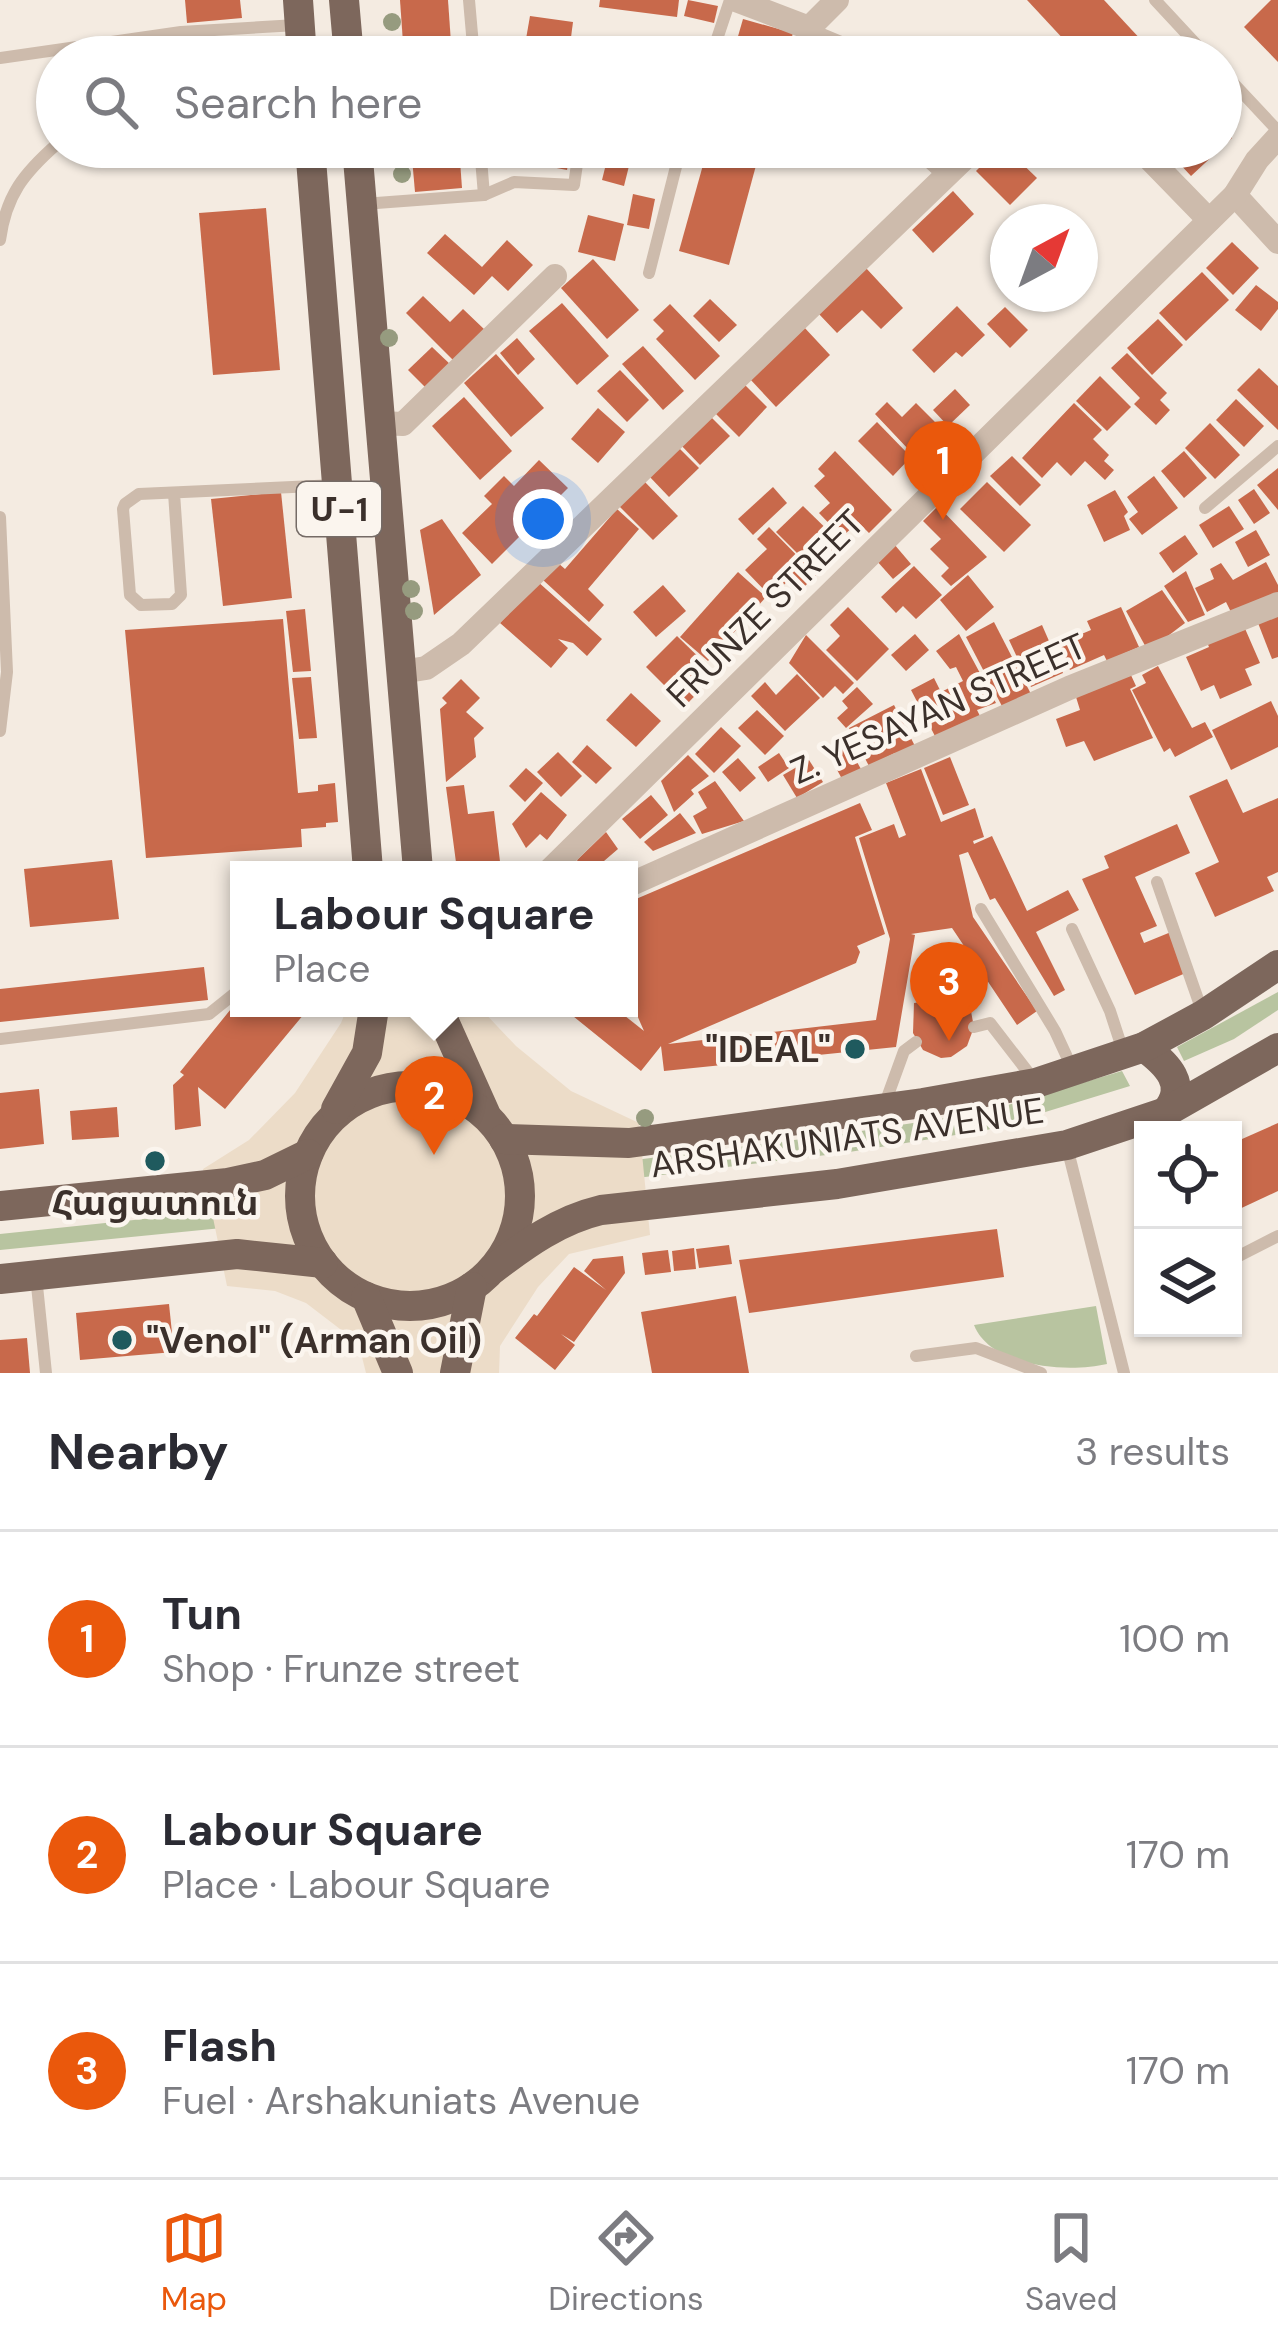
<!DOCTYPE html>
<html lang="en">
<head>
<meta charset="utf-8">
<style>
	:root { --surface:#fff; --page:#f2f2f3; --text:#2b2b33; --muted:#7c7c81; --line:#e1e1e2; --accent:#ea580c }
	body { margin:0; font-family:"DM Sans","Noto Sans Armenian",sans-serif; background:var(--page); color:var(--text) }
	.controls { position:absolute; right:36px; bottom:36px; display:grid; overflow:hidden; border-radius:0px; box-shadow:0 3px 9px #0004 }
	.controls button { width:108px; height:108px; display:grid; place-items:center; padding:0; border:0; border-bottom:3px solid var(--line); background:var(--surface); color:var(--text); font:60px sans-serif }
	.compass { position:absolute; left:990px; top:204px; width:108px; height:108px; border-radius:50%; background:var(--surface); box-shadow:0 3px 9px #0004; rotate:41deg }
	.you { position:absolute; left:543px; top:519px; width:42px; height:42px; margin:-30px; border:9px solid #fff; border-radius:50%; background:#1a73e8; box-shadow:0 0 0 18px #1a73e833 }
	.badge { display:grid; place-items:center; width:78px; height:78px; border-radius:50%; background:var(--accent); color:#fff; font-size:39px; font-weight:700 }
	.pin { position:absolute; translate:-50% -99px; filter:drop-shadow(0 3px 6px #0008) }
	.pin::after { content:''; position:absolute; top:63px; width:42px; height:36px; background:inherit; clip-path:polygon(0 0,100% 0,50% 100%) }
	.popup { position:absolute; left:230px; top:861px; width:408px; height:156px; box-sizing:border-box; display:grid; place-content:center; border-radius:0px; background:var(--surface); filter:drop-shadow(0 3px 9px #0005); font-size:39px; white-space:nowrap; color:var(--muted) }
	.popup b { font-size:45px; color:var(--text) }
	.popup::after { content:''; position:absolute; left:50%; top:100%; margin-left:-24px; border:24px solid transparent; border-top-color:var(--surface) }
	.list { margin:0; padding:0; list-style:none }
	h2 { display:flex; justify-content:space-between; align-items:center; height:156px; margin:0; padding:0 48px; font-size:51px }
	h2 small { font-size:39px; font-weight:400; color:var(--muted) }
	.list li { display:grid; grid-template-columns:78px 1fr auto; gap:36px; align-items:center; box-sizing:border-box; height:216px; padding:0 48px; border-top:3px solid var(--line) }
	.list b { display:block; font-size:45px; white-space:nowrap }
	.list p { margin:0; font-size:39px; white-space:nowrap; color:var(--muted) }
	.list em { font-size:39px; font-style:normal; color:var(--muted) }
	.icon { flex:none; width:66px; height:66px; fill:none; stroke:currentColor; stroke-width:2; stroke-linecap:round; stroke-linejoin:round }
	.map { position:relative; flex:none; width:1278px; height:1373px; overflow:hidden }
	.search { position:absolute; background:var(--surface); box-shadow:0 3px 9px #0004; left:36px; right:36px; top:36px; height:132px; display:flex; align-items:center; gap:30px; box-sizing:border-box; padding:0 42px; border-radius:66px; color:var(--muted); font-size:45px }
	.sheet { height:804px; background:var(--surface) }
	nav { display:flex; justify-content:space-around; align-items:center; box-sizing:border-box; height:168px; border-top:3px solid var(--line); background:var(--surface); font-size:33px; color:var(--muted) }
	nav a { display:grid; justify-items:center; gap:6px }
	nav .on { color:var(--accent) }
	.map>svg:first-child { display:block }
</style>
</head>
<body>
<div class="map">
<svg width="1278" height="1373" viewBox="0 0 1278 1373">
	<rect width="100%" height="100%" fill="#f4ebe1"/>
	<g fill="#b8c4a0">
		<polygon points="1278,992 1278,1010 1234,1039 1184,1061 1177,1047"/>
		<polygon points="1122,1071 1130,1086 987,1130 843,1153 604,1182 603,1164 842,1134 984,1112"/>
		<polygon points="220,1211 222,1228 0,1250 0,1234"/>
		<path d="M1096 1306 1107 1364C1068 1373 991 1368 974 1325Z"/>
	</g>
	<polygon fill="#ecdcc8" points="347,1008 480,1008 516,1046 571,1091 639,1123 650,1235 569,1254 538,1287 500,1346 499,1373 366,1373 361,1353 340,1329 306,1303 275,1291 227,1286 203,1169 249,1140 295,1093 341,1023"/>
	<g fill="#c8694b">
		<polygon points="185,0 240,0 242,18 187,23"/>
		<polygon points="400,0 448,0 452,57 404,57"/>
		<polygon points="600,0 679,0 677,17 599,7"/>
		<polygon points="688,0 718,6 714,23 684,16"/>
		<polygon points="1027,0 1104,0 1157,57 1080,57"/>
		<polygon points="1271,0 1278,0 1278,62 1244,27"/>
		<polygon points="530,16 573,22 570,45 526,39"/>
		<polygon points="743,19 793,33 786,57 732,57"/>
		<polygon points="488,42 516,43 516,57 488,57"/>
		<polygon points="1221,126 1232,138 1191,176 1164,147 1221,147"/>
		<polygon points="411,147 459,147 462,188 415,192"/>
		<polygon points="544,147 571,147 567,170 541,165"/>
		<polygon points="708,147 761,147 729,265 679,251"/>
		<polygon points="1000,147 1005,147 1037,178 1010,205 976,171"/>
		<polygon points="609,152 631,158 624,186 602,180"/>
		<polygon points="953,191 974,214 933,253 912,230"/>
		<polygon points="633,194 655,199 649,229 627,225"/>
		<polygon points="266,208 280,370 213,375 199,213"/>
		<polygon points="588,215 624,224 615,261 578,252"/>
		<polygon points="445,234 482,267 507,240 533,265 508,291 492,276 474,295 427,253"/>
		<polygon points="1232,242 1259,268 1233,295 1206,268"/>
		<polygon points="593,259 639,310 607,339 561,288"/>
		<polygon points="866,268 903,308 881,329 862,310 837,333 818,313"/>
		<polygon points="1202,272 1229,300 1186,341 1159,313"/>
		<polygon points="1256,285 1278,302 1278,309 1261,331 1235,310"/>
		<polygon points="423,296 450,322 463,309 485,330 454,361 406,313"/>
		<polygon points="710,299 737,325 719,342 693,316"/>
		<polygon points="562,303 609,356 577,385 529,331"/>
		<polygon points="670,304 720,356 695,380 656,339 664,331 653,320"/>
		<polygon points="957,306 985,335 962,357 956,352 934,373 912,350"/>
		<polygon points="1005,307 1028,330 1010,348 987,324"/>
		<polygon points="1158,319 1183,345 1152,375 1127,348"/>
		<polygon points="803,326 830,355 776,407 749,378"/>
		<polygon points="517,338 535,359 518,375 500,353"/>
		<polygon points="643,346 684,391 663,410 622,364"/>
		<polygon points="432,347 452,366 428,390 408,370"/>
		<polygon points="1127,353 1167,393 1160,400 1170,410 1156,425 1134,404 1140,398 1111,368"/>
		<polygon points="496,354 544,408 511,437 464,383"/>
		<polygon points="1259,368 1278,386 1278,430 1237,390"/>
		<polygon points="620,370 649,400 627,422 597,391"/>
		<polygon points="1100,376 1131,407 1107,431 1076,401"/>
		<polygon points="741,381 767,407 739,437 712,410"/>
		<polygon points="955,389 970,405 948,426 933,410"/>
		<polygon points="464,397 512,451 480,480 432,426"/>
		<polygon points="1236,399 1264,426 1244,447 1216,420"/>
		<polygon points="887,402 902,417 916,403 940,427 921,447 909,450 875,414"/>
		<polygon points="1074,403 1102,430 1093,439 1109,455 1104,461 1114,470 1105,480 1085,461 1071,476 1057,462 1042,478 1022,458"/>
		<polygon points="598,408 625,432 598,463 571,439"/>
		<polygon points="708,414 730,436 700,465 679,443"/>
		<polygon points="877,422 911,457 893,476 858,441"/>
		<polygon points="1210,423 1240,455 1215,479 1185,448"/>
		<polygon points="677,446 699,468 669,497 648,475"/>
		<polygon points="835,451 892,510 869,533 858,522 842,537 819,513 830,503 814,486 825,476 818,469"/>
		<polygon points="1184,451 1207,478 1184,498 1161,471"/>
		<polygon points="1012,456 1041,485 1020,506 990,476"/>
		<polygon points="539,460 568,488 492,564 462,533 492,504 484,496 504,476 514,486"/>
		<polygon points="1278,468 1278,510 1257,485"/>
		<polygon points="1154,476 1178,508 1142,535 1129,519 1138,512 1127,497"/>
		<polygon points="643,480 678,516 653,540 618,505"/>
		<polygon points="987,482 1031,525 1004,552 960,509"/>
		<polygon points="773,487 787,503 753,535 738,519"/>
		<polygon points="1254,489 1270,513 1254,524 1238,500"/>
		<polygon points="1115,490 1128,512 1124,516 1130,530 1104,542 1087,505"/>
		<polygon points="281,492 292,598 223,606 211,499"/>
		<polygon points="803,506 844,546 817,573 776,532"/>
		<polygon points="938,506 987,557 951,586 941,576 949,568 930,549 941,539 923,521"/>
		<polygon points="1229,506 1244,529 1213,548 1199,525"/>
		<polygon points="617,509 639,529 588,589 604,605 589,622 543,580 558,563 565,569"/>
		<polygon points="442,519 481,575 434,615 420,530"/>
		<polygon points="769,527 816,575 803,588 792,577 771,597 745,570 767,549 757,539"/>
		<polygon points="1256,530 1270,555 1248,567 1235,542"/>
		<polygon points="1185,535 1198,554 1173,573 1159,553"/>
		<polygon points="894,544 911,564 893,579 876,560"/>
		<polygon points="1266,562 1278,585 1278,595 1233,616 1226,602 1207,612 1195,588 1214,579 1210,569 1221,563 1233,580"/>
		<polygon points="914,566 942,595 916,619 903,606 896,613 881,597"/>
		<polygon points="1186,571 1205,615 1188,622 1164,586"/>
		<polygon points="738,572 766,597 708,661 680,637"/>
		<polygon points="968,575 994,607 966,631 940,600"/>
		<polygon points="537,581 602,639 587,656 573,643 558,639 568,648 551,668 500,623"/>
		<polygon points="663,585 686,611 656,637 633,612"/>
		<polygon points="1162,590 1185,623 1148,651 1126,611"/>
		<polygon points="848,607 889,649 857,681 826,650 840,636 830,625"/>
		<polygon points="1121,607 1139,647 1107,661 1104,655 1070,670 1058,644 1091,630 1087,621"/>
		<polygon points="305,609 311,671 293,672 286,611"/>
		<polygon points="1278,615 1278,657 1272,659 1258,623"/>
		<polygon points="283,619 298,793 318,791 318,785 335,783 338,822 326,823 326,827 301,829 302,847 146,858 125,630"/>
		<polygon points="994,622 1032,696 1004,710 966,637"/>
		<polygon points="1243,624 1260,663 1245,669 1252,685 1220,699 1214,685 1201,691 1186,657 1209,647 1206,640"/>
		<polygon points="1042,625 1063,673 1031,687 1009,640"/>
		<polygon points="915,634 929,650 906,671 891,655"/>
		<polygon points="959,634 996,703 977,710 984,724 936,738 911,690 934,678 941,692 963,681 956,667 950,669 936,651"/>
		<polygon points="806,635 854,683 843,694 835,686 823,698 789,663"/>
		<polygon points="677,636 716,674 685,706 646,667"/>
		<polygon points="1158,666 1192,728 1205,722 1213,737 1175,757 1170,748 1164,752 1132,690 1146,683 1142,675"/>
		<polygon points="1130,673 1136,686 1130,689 1153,738 1094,761 1084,741 1066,747 1056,719 1080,710 1076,697"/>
		<polygon points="797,674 820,698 785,731 751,696 765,682 776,695"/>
		<polygon points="311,677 317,738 299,739 292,678"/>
		<polygon points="461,679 480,698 466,712 484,728 474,738 476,757 446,782 440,709 447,703 442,698"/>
		<polygon points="857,687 873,704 846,728 837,718 848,708 842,701"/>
		<polygon points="631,693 661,721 636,747 606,720"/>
		<polygon points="1271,701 1278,716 1278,747 1231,770 1212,730"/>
		<polygon points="894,705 917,750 899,759 895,753 869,766 849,728"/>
		<polygon points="757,710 784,736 765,755 738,728"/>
		<polygon points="721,727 741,746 714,773 695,754"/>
		<polygon points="846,743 861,769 842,779 828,753"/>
		<polygon points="587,745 612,768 596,784 572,762"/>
		<polygon points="558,752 582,776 561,797 537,772"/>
		<polygon points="779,753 789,768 768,782 758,767"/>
		<polygon points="688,755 709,776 691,790 694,794 674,812 661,781"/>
		<polygon points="950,757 969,805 943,815 924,768"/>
		<polygon points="738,758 756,778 740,792 722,772"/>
		<polygon points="809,760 823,782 797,798 783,775"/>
		<polygon points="526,768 543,783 525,802 509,786"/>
		<polygon points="921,769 941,822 975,808 984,837 973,841 974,844 992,836 1027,911 1068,890 1079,910 1036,932 1065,990 1054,996 995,898 990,900 968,852 959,855 973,917 1037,1011 1017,1025 952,928 911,934 915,935 896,1047 664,1071 661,1046 641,1071 563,1008 615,1008 644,1031 629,997 629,902 860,803 872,830 855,837 885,934 857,946 860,952 856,963 668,1044 876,1020 890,939 859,838 894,824 899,838 906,835 886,783"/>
		<polygon points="1227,779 1243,813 1278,798 1278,872 1267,877 1274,891 1215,917 1195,873 1219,862 1189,796"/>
		<polygon points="715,781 744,821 702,834 693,816 707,808 698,792"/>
		<polygon points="464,785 468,814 494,811 501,870 457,870 446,787"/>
		<polygon points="541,792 567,815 547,840 540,834 526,848 512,824"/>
		<polygon points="651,795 668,815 640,839 622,819"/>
		<polygon points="680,813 696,833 653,851 644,842"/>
		<polygon points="1177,824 1190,853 1135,877 1157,926 1140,933 1144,943 1171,932 1188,972 1135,995 1082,879 1109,868 1104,856"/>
		<polygon points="606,832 618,849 604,861 608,870 582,870 577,860"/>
		<polygon points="112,860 119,919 30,927 24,869"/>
		<polygon points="204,967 208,1000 0,1022 0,989"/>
		<polygon points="968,996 974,1027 967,1046 951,1057 941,1058 923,1050 913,1033 914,1003"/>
		<polygon points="239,999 239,1008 309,1008 225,1109 198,1087 201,1126 175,1130 173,1085 184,1075 180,1072"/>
		<polygon points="39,1089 44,1144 0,1149 0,1093"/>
		<polygon points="117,1107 119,1137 72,1140 70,1111"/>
		<polygon points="1278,1123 1278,1191 1233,1212 1233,1143"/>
		<polygon points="997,1229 1004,1277 749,1313 739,1260"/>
		<polygon points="729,1245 732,1264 699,1268 696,1249"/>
		<polygon points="694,1248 696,1269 674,1271 672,1251"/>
		<polygon points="668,1250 671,1272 645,1275 642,1253"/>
		<polygon points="623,1256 625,1273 574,1342 561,1334 575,1345 555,1370 515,1338 534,1314 537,1316 574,1267 606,1290 584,1271 593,1259"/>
		<polygon points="736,1296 749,1373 652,1373 641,1312"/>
		<polygon points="169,1304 174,1352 80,1360 76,1313"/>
		<polygon points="27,1338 30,1373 0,1373 0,1340"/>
	</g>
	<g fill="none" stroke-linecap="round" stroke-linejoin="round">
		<g stroke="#cdbbac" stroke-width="12">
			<polyline points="469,0 474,57"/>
			<polyline points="1155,0 1208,57"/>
			<polyline points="810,29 877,57"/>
			<polyline points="202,57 300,48"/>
			<polyline points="711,57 730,0"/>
			<polyline points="0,58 181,32 297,25"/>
			<polyline points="1221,70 1278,131"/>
			<polyline points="480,147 484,195"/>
			<polyline points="605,147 677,158"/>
			<polyline points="912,147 945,177"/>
			<polyline points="363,204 484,195 514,182 574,185 579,150 586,147"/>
			<path d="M0 240C6 195 24 173 57 144"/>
			<polyline points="649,273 681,147"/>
			<polyline points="174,493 181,595 172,604 141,605 130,595 123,509 125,504 139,494 336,485"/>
			<polyline points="1205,508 1278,446"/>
			<polyline points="0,517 7,672 0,731"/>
			<polyline points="1157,882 1202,1011"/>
			<polyline points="981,909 1055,1031 1073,1070"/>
			<polyline points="1072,929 1110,1011 1124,1054"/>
			<polyline points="974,1027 990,1023 1034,1080"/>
			<polyline points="0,1039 209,1014 239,990"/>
			<polyline points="884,1106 904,1051 916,1042"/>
			<polyline points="1067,1147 1124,1373"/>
			<polyline points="1233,1259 1278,1236"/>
			<polyline points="36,1276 46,1373"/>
			<polyline points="916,1356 976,1348 1041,1373"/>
		</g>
		<g stroke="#cdbbac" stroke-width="24">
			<polyline points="736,0 809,28 837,0"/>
			<polyline points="1138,147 1209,220"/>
			<polyline points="1235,195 1278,242"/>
			<polyline points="380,423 403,424 555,276"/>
			<polyline points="401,672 426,668 461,644 976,147"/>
			<polyline points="550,870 1235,195 1257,160 1278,137"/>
			<polyline points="629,885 1069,688 1278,604"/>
		</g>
		<g stroke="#7d675c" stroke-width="30">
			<polyline points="298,0 302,57"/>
			<polyline points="344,0 349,57"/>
			<polyline points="310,147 368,870"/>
			<polyline points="357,147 418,870"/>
			<polyline points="438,1008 485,1113"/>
			<path d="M1144 1047C1167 1064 1189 1085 1166 1112"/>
			<circle cx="410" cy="1196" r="110"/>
			<polyline points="336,1109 367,1053 374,1008"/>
			<polyline points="504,1139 629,1143 923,1103 1036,1083 1144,1047 1203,1015 1278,965"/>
			<polyline points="0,1206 228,1183 265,1175 308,1154"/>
			<path d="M493 1269C526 1244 559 1220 601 1210L837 1184 1067 1145 1166 1112 1278 1048"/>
			<polyline points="0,1279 237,1254 323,1263"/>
			<polyline points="366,1297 398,1373"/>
			<polyline points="455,1373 472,1287"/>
		</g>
	</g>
	<g fill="#969b7f">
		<circle cx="392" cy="22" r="9"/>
		<circle cx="402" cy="174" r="9"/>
		<circle cx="389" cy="338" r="9"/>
		<circle cx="411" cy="589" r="9"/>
		<circle cx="414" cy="611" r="9"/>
		<circle cx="645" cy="1118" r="9"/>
	</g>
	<g fill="#1f5a5e" stroke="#fbf5ee" stroke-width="4.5">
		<circle cx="855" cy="1049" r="12"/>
		<circle cx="155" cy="1161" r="12"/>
		<circle cx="122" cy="1340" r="12"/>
	</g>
	<g text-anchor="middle" stroke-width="9" stroke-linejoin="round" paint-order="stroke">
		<rect fill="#fbf5ee" stroke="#756b66" stroke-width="3" x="297" y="482" width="84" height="54" rx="9"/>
		<g font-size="33" font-weight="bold" fill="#3b302b">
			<text x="339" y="521">Մ-1</text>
		</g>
		<g font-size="36" fill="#3b302b" stroke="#fbf5ee">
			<text transform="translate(765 608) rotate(-45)" y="13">FRUNZE STREET</text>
			<text transform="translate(938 708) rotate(-24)" y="13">Z. YESAYAN STREET</text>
			<text transform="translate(847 1137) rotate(-8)" y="13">ARSHAKUNIATS AVENUE</text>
		</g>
		<g font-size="36" font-weight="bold" fill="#3b302b" stroke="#fbf5ee" text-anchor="end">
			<text x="831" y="1062">"IDEAL"</text>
			<text x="155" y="1215" text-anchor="middle">Հացատուն</text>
			<text x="146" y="1353" text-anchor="start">"Venol" (Arman Oil)</text>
		</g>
	</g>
</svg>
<div class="controls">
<button><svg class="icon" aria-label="locate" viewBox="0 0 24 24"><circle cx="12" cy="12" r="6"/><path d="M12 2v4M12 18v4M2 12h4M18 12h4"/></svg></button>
<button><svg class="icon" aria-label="layers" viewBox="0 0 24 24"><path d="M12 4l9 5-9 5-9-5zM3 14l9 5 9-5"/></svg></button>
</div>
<svg class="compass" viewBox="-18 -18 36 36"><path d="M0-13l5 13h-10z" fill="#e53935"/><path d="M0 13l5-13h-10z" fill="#7c7c81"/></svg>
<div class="you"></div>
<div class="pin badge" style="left:943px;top:520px">1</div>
<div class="pin badge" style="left:434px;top:1155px">2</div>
<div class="popup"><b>Labour Square</b>Place</div>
<div class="pin badge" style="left:949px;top:1041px">3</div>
<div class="search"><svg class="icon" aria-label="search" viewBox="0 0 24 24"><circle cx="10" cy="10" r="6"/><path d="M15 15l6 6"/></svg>Search here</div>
</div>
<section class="sheet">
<h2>Nearby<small>3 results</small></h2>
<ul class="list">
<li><span class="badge">1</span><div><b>Tun</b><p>Shop · Frunze street</p></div><em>100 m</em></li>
<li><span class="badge">2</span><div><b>Labour Square</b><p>Place · Labour Square</p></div><em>170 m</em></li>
<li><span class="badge">3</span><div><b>Flash</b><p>Fuel · Arshakuniats Avenue</p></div><em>170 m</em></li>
</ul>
</section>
<nav>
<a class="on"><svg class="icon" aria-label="map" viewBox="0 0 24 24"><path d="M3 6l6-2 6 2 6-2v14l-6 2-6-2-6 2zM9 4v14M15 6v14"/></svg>Map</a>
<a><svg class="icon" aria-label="directions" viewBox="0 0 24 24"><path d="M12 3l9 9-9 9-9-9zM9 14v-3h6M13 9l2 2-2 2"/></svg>Directions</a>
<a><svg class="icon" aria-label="saved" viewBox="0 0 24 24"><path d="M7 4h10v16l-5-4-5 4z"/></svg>Saved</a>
</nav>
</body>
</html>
